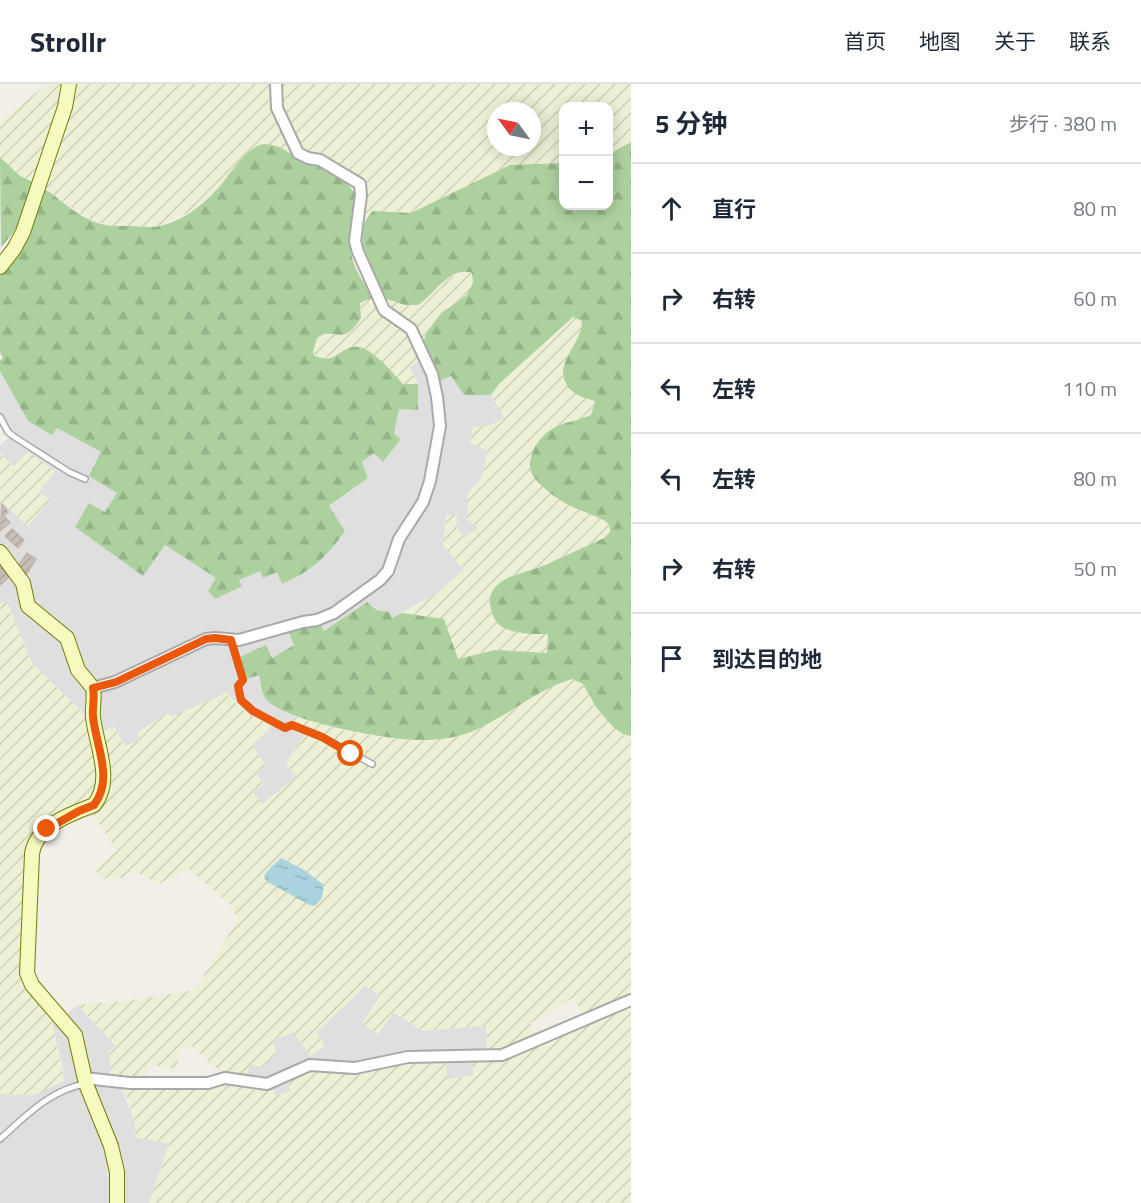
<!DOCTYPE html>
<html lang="zh">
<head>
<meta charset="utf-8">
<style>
	:root { --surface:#fff; --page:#f2f2f3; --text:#1f2937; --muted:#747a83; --line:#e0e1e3 }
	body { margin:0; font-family:"Titillium Web","Noto Sans SC",sans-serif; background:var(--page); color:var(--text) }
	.controls { position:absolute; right:18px; top:18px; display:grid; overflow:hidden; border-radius:12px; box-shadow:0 3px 15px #0003 }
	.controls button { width:54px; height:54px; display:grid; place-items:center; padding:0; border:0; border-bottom:2px solid var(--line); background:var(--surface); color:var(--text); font:30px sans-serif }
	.compass { position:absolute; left:487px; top:18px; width:54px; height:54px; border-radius:50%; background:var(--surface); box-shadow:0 3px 15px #0003; rotate:303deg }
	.stop { position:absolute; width:18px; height:18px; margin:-14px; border:4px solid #ea580c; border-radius:50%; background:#fff }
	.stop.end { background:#ea580c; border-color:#fff; box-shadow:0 2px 6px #0008 }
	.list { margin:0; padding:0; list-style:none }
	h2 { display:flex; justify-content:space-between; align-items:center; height:78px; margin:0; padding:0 24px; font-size:26px }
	h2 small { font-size:20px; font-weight:400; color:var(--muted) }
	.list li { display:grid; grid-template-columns:39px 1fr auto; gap:18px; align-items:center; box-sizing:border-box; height:90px; padding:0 24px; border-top:2px solid var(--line) }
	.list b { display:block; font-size:22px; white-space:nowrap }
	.list em { font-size:20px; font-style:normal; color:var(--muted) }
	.icon { flex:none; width:33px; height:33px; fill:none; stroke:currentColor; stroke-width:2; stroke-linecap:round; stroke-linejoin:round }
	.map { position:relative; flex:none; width:631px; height:1119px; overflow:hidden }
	header { display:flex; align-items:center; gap:36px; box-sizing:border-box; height:84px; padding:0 30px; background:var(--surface); border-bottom:2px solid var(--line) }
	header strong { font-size:28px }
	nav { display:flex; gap:33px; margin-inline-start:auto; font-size:21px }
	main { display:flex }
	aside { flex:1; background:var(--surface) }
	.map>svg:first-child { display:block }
</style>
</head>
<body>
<header>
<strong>Strollr</strong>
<nav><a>首页</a><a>地图</a><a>关于</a><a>联系</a></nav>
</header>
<main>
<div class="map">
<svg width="631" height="1119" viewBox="0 0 631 1119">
	<defs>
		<pattern id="farmland-furrows" width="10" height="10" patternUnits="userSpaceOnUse" patternTransform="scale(1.5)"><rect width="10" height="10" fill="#eef0d5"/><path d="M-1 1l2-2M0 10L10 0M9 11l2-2" fill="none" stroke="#ccceb7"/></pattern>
		<pattern id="forest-firs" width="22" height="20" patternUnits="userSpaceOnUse" patternTransform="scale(1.5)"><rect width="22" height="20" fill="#add19e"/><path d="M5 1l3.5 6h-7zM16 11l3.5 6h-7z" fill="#95b388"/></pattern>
		<pattern id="water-ripples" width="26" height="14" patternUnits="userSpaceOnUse" patternTransform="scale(1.5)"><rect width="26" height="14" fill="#aad3df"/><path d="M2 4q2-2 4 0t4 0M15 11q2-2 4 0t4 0" fill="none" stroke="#92b5bf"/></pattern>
		<pattern id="building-hatch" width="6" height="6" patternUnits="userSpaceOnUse" patternTransform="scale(1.5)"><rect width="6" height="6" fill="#c7bfb8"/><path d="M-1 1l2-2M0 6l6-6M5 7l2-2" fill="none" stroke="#aba49e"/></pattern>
	</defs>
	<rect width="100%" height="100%" fill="#f2efe9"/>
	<g fill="#e0dfdf">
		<polygon points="427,272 451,292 464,311 491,311 505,334 491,341 488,367 481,395 468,409 479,444 464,454 456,442 457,431 447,431 443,461 464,486 436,510 392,534 367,518 324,547 288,548 294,561 272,574 259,591 273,622 295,632 294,637 309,644 286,679 297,693 262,720 253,709 256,690 265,681 252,660 271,645 252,634 227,609 170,634 169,629 140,656 125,662 114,643 102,647 31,578 7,518 0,519 0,416 28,442 49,415 39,408 0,369 0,362 9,353 0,340 0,287 28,337 57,344 101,368 118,409 105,429 89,419 76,443 165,461 216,494 241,502 239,496 260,486 277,488 282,500 329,423 368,394 362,379 374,368 383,378 401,355 394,350 399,325 417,326 418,300 409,283"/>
		<polygon points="364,900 380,912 377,950 393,928 423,947 486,941 488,976 473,992 448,995 444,978 393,980 287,997 291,1007 277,1012 242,1000 250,981 276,969 273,956 293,948 324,962 316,948 355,912"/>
		<polygon points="78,921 116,962 117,993 135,1038 135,1052 169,1059 149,1119 0,1119 0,1010 35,1011 64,988 52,941"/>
	</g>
	<g fill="url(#farmland-furrows)" fill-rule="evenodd">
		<polygon points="53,0 60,0 65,7 57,38 33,98 20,92 0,73 0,37 41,5"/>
		<path d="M72 0H631V58L609 70 608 22H564L563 79 510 81 411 129 398 130 379 127H373L368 131 355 128 353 105 328 85 216 107 192 127 158 142H111L90 136 42 103ZM496 27H532V63H496Z"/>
		<polygon points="464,188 472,189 473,194 468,211 461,217 448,223 427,272 409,283 418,300 403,300 363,264 345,265 327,275 314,273 313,268 317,254 321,251 344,251 356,243 362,230 360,219 374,213 390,214 410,221 418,221 448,194"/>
		<polygon points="573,233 582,236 582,241 575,262 563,282 586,315 595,317 591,331 579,337 554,344 540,355 569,421 602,434 609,440 610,448 604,454 541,482 508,493 530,550 549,550 547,570 495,566 458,575 402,529 436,510 464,486 443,461 447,431 457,431 456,442 464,454 478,444 467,435 468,409 481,395 488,367 470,359 473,343 491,341 505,334 491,311 499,300"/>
		<polygon points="28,368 55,387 39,408 50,416 28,442 0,416 0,369 13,383"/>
		<polygon points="7,518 31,578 86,632 98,698 93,715 41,743 22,893 58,936 53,941 64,997 35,1011 0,1010 0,519"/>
		<polygon points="572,595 583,600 596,623 613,643 623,650 631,652 631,910 583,931 573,914 530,939 537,951 510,964 487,968 486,941 423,947 394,928 377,951 362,939 380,912 364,901 355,912 316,948 325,962 311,972 293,948 273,956 276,969 264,983 250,981 245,993 221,988 192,962 180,965 176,985 147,980 146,995 111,992 109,967 116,962 78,921 132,916 195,906 238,835 231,821 189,785 159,800 135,787 122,794 103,795 94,785 117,766 91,728 104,719 110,703 102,647 114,643 125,662 140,656 137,649 168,628 171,633 226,609 251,633 256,629 272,639 271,644 252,660 265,682 256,690 264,700 253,709 262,720 297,693 286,680 309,644 293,637 295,632 355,649 408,656 446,654 493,637 548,604"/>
		<polygon points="631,920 631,1119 149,1119 169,1060 135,1053 135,1038 123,1003 211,1004 242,999 273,1006 277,1012 291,1007 287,996 310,986 445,978 448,995 473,992 473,979 514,972"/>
	</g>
	<g fill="url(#forest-firs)">
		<path d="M631 58V652L623 650 613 643 596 623 583 600 572 595C535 606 506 634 471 648 455 654 438 656 421 656 394 657 277 637 265 613 261 607 261 598 259 591L246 595 240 573 266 561 272 574 294 561 288 547 320 540 324 547 367 518 377 526 389 528 392 534 402 529 444 535 458 575 495 566 547 569 548 550C532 550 502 551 494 534 476 494 521 491 545 481 565 472 584 463 604 454L610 448 609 440C602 434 594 432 585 428 568 422 555 414 542 402 531 391 527 385 532 370 536 359 542 351 552 345 563 338 578 337 591 331L595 317C584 314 573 311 567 301 553 280 582 260 582 237L573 233 499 300 491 311H464L451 292 438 298 427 272 424 256 427 248 441 229 467 211 473 198 472 189C450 181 434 211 418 221H405L384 214C373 190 348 149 373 127L411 129 510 81 563 79 564 122H608L609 70Z"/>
		<path d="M263 60C285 61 285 69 303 76 307 78 312 78 317 80 333 86 349 99 357 113 353 134 346 160 354 180 358 192 367 203 374 213L360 219 361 234C342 265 334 241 317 254L313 268 314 272 327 275C337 273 343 264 354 263 369 260 393 289 403 300H418V326L399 325 394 350 401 355 383 378 374 369 362 378 368 394 329 422 345 447C326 473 312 487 282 500L277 488 263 494 260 487 239 496 242 502 215 515 208 507 216 494 165 461 143 492 75 443 89 419 105 428 117 409 89 392 101 368 57 344 52 351 28 337 0 287V276L3 274 0 268V191L14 173 42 103C58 113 71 127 88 135 100 142 114 142 128 142 139 142 150 144 160 142 186 136 208 117 224 97 234 84 246 64 263 60Z"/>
		<path d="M0 73 20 92 33 98C25 128 23 140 1 163Z"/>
	</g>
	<polygon fill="url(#water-ripples)" points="281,774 304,786 324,801 322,814 315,822 309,821 266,797 264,792 271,783"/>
	<g fill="url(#building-hatch)" stroke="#c4b6ab" stroke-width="1.5">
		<polygon points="2,420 8,428 4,432 10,439 0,447"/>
		<polygon points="12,445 24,456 18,464 5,452"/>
		<polygon points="27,469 36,475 26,491 16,485"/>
		<polygon points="1,482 9,493 0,501 0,483"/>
	</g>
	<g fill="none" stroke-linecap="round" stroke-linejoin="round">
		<defs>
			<g id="lane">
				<polyline points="0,333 8,348 13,352 69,388 85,395"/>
				<polyline points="231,556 243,596 238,602 241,616 253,627 285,644 292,641 322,653 372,680"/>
				<path d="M0 1055C26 1032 50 1006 85 1000"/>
			</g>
			<g id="street">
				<polyline points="93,604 115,598 206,555 215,554 239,556 303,538 317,536 334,529 380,496 388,487 399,455 423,418 430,397 440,342 437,313 432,290 411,245 384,226 358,168 355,157 361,111 360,100 320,76 308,74 298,69 277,24 276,0"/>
				<polyline points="84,994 130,999 208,999 225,994 267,1000 310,981 355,984 408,973 502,971 631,916"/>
			</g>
			<g id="secondary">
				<polyline points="0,183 14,165 23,148 65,23 69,0"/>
				<path d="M0 468 23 499 28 522 67 554 78 586 93 604C95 614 92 623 93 633 96 661 114 696 94 721 70 730 36 742 32 770L27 889 32 901 75 951 86 1000 111 1062 117 1088V1119"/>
			</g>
		</defs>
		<use href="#lane" stroke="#a9a9a9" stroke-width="8"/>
		<use href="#street" stroke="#a9a9a9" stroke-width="14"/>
		<use href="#secondary" stroke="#707d05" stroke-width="16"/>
		<use href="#lane" stroke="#fff" stroke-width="5"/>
		<use href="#street" stroke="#fff" stroke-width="10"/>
		<use href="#secondary" stroke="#f7fabf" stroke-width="14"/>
	</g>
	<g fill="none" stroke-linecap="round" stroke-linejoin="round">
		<path stroke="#ea580c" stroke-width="8" d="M47 745 79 727 94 721C114 695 96 662 93 633 92 623 95 614 93 604L116 598 206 555 215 554 231 556 243 596 238 602 241 616 253 627 285 644 292 641 322 653 351 670"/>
	</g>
</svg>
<div class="controls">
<button>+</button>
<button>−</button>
</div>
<svg class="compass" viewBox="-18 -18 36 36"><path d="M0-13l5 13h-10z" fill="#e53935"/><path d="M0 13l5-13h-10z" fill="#747a83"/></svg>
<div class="stop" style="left:351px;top:670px"></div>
<div class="stop end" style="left:47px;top:745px"></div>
</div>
<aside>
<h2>5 分钟<small>步行 · 380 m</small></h2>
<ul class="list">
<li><svg class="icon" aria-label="ahead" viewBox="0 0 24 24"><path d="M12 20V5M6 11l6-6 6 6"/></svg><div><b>直行</b></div><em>80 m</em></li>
<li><svg class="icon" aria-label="right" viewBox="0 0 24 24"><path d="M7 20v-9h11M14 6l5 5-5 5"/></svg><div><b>右转</b></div><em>60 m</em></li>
<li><svg class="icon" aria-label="left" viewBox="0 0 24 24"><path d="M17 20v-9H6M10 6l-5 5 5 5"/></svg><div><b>左转</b></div><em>110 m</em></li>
<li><svg class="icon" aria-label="left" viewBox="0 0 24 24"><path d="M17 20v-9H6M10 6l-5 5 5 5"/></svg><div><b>左转</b></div><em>80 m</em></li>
<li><svg class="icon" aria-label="right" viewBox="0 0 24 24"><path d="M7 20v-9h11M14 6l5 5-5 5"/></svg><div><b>右转</b></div><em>50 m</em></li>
<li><svg class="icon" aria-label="arrive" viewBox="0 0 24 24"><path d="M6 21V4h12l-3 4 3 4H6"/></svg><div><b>到达目的地</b></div></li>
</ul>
</aside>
</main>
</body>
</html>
